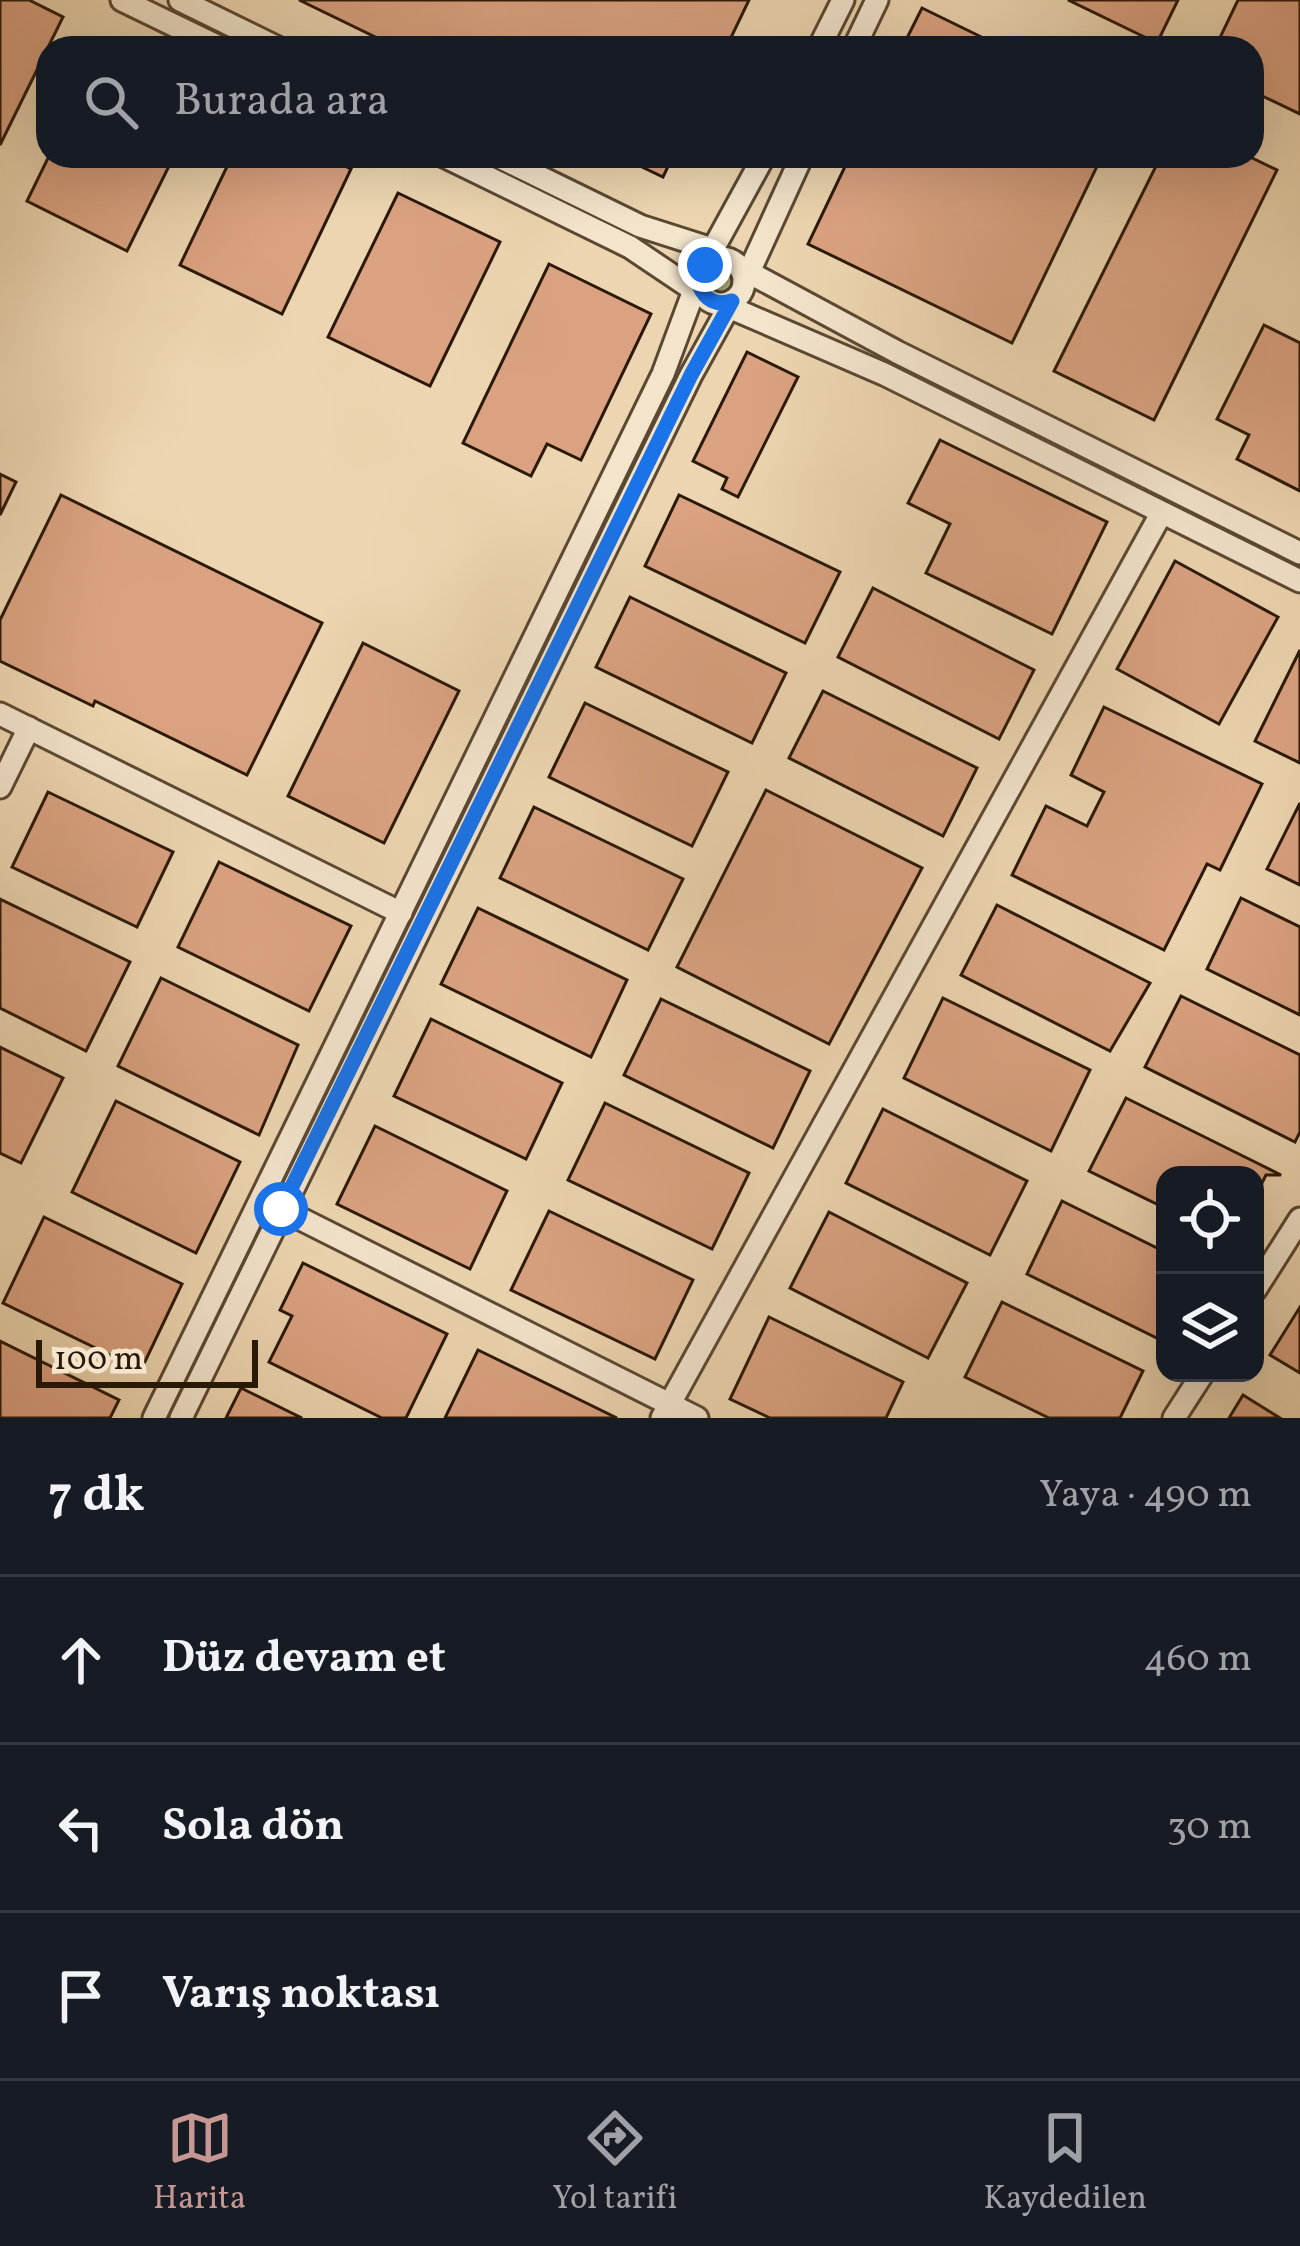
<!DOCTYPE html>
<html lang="tr">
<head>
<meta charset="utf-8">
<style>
	:root { --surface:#171b24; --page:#20242c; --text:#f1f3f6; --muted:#9ea1a6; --line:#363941; --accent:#c59692 }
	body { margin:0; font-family:Vollkorn,serif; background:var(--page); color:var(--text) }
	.controls { position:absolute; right:36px; bottom:36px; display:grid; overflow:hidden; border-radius:24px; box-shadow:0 12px 48px #0002 }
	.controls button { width:108px; height:108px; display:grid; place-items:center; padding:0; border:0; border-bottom:3px solid var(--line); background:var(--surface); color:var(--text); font:60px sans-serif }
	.scale { position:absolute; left:36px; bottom:30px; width:222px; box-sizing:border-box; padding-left:12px; border:6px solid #2b1908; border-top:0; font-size:33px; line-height:42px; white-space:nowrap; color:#2b1908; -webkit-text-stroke:9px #f3e4cc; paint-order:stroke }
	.stop { position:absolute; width:36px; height:36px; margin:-27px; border:9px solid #1a73e8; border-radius:50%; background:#fff }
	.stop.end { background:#1a73e8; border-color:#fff; box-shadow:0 3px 12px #0008 }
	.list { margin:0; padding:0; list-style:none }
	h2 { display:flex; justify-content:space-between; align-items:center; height:156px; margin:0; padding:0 48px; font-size:51px }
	h2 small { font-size:39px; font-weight:400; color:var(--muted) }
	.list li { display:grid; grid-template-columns:78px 1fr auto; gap:36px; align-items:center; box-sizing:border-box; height:168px; padding:0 48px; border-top:3px solid var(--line) }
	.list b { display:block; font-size:45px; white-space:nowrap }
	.list em { font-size:39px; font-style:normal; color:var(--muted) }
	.icon { flex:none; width:66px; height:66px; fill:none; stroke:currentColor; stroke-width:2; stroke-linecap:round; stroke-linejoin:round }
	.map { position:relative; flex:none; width:1300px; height:1418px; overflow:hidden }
	.search { position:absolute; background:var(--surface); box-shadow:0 12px 48px #0002; left:36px; right:36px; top:36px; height:132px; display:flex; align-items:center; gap:30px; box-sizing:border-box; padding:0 42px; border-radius:36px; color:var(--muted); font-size:45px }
	.sheet { height:660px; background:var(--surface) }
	nav { display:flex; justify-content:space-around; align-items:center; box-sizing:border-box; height:168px; border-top:3px solid var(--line); background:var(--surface); font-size:33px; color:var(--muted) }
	nav a { display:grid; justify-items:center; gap:6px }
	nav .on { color:var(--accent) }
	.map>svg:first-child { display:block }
</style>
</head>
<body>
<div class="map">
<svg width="1300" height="1418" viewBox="0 0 1300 1418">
	<defs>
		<pattern id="grass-dots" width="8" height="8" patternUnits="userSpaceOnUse" patternTransform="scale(3)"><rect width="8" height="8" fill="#bfbb86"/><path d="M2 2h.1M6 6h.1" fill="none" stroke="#a4a072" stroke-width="1.8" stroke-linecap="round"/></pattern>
	</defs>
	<rect width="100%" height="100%" fill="#ecd5b0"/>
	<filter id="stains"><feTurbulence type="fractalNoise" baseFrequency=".00167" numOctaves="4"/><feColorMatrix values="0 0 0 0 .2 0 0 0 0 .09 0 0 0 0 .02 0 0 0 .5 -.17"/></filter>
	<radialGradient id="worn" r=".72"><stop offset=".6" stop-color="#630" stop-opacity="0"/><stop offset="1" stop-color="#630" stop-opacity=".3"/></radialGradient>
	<circle fill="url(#grass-dots)" stroke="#756a47" stroke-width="3" cx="722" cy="281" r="14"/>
	<g fill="#daa281" stroke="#2b1908" stroke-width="3">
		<polygon points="0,0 29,0 63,17 0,145"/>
		<polygon points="299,0 749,0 726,48 398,48"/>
		<polygon points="1068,0 1178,0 1157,43"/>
		<polygon points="1238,0 1300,0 1300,114 1252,91 1252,48 1215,48"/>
		<polygon points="922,8 1004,48 902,48"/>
		<polygon points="49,156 174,156 127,251 27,201"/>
		<polygon points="232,156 323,156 351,169 282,314 180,265"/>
		<polygon points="619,156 673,156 663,177"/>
		<polygon points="850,156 1102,156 1012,343 808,244"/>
		<polygon points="1161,156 1248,156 1277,170 1154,420 1054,371"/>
		<polygon points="398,193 500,242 430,386 328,337"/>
		<polygon points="549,264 651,314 581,460 547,444 531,476 463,443"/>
		<polygon points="1264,325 1300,343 1300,491 1237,459 1249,435 1217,419"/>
		<polygon points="747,352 798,377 738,497 722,489 727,478 693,461"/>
		<polygon points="940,440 1107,522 1052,634 926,573 950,524 908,503"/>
		<polygon points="0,474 16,482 0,515"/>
		<polygon points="61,495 322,623 247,775 95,701 93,706 0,661 0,620"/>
		<polygon points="679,495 840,572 805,643 645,566"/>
		<polygon points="1175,561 1278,617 1219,724 1117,669"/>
		<polygon points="873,588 1034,670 999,739 838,657"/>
		<polygon points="630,597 786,673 752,743 596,667"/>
		<polygon points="363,643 459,691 384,843 288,796"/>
		<polygon points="1300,650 1300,763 1255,741"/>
		<polygon points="823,691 977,768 943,836 789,758"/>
		<polygon points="585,703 728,772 692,846 549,777"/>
		<polygon points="1104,707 1262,784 1220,870 1207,864 1164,950 1012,875 1046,806 1087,826 1104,792 1071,775"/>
		<polygon points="766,790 922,868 829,1044 677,967"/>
		<polygon points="48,792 173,852 137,927 12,867"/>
		<polygon points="1300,803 1300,885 1267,869"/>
		<polygon points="534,807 683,879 648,950 500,878"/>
		<polygon points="219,862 351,926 309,1011 178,947"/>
		<polygon points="1241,898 1300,927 1300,1015 1207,969"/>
		<polygon points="0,899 130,962 86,1051 0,1008"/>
		<polygon points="997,905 1150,983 1110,1051 961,975"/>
		<polygon points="478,908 627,980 591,1057 441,984"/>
		<polygon points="161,978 298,1045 259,1135 118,1066"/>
		<polygon points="1181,996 1300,1055 1300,1132 1295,1142 1145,1067"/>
		<polygon points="943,998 1090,1070 1051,1151 904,1078"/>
		<polygon points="661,999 810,1071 773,1148 624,1075"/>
		<polygon points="431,1019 562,1083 526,1159 394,1096"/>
		<polygon points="0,1047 63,1078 21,1163 0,1153"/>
		<polygon points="1126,1098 1255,1162 1281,1175 1266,1175 1255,1197 1255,1175 1165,1175 1165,1208 1089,1171"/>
		<polygon points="116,1101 240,1162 196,1253 72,1192"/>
		<polygon points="605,1103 749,1173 712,1249 568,1180"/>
		<polygon points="883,1109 1027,1181 990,1255 846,1183"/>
		<polygon points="375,1126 507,1191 470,1269 337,1204"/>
		<polygon points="1062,1201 1165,1252 1165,1342 1027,1274"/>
		<polygon points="549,1211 693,1280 655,1359 511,1290"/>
		<polygon points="829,1212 967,1283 928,1358 790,1288"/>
		<polygon points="44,1217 182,1284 141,1370 3,1303"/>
		<polygon points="303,1263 447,1334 406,1418 382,1418 269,1362 292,1316 280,1310"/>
		<polygon points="1002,1302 1143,1371 1120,1418 1049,1418 965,1377"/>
		<polygon points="1300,1307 1300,1373 1270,1355"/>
		<polygon points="769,1317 903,1382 886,1418 770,1418 730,1399"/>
		<polygon points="0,1341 119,1400 110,1418 0,1418"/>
		<polygon points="478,1350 617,1418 445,1418"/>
		<polygon points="241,1388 302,1418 226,1418"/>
		<polygon points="1243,1395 1280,1418 1229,1418"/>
	</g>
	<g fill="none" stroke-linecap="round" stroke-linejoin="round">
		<defs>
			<g id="minor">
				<polyline points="122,0 221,48"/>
				<polyline points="180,0 278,48"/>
				<polyline points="819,48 843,0"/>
				<polyline points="854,48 877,0"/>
				<polyline points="444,156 630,247 694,290"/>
				<polyline points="497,156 640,226 712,249"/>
				<circle cx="721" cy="281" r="23"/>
				<polyline points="707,260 764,156"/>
				<polyline points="750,273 897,352 1300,553"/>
				<polyline points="744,283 802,156"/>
				<polyline points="729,307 884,374 1300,581"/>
				<polyline points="0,714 401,913"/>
				<polyline points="0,787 29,728"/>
				<polyline points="281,1209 697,1418"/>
				<polyline points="1255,1290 1300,1219"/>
				<polyline points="154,1418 663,374 699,277"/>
				<polyline points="181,1418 691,375 732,301"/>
				<polyline points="662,1418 1161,514"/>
				<polyline points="1174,1418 1203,1373"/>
			</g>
		</defs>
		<use href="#minor" stroke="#5b4832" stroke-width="27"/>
		<use href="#minor" stroke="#f3e4cc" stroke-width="21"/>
	</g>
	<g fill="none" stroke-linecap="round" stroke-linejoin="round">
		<path stroke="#1a73e8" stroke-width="15" d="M281 1209 691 375 732 301C716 306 705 300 699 285L705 265"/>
	</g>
	<rect width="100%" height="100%" filter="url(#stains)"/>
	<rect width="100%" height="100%" fill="url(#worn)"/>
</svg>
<div class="controls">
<button><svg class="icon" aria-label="locate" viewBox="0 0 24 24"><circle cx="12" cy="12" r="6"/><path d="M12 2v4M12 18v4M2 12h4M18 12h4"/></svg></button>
<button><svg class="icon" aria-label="layers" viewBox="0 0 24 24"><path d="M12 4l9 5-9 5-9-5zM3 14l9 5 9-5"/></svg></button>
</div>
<div class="scale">100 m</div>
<div class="stop" style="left:281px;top:1209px"></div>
<div class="stop end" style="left:705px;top:265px"></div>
<div class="search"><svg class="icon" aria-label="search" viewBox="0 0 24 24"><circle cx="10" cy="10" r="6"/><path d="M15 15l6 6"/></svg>Burada ara</div>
</div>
<section class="sheet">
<h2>7 dk<small>Yaya · 490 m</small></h2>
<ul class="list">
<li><svg class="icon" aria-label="ahead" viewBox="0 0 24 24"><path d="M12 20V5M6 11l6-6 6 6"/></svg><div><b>Düz devam et</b></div><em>460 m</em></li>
<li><svg class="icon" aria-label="left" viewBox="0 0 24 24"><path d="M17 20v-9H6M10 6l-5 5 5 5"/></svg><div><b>Sola dön</b></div><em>30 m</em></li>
<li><svg class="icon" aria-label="arrive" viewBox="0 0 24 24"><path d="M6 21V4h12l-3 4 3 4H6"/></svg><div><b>Varış noktası</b></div></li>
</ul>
</section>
<nav>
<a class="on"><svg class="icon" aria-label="map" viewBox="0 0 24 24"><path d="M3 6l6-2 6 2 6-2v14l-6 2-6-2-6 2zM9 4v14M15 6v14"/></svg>Harita</a>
<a><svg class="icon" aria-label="directions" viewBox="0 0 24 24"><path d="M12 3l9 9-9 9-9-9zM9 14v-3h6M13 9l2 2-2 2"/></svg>Yol tarifi</a>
<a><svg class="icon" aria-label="saved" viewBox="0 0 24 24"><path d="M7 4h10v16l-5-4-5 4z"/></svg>Kaydedilen</a>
</nav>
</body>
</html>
